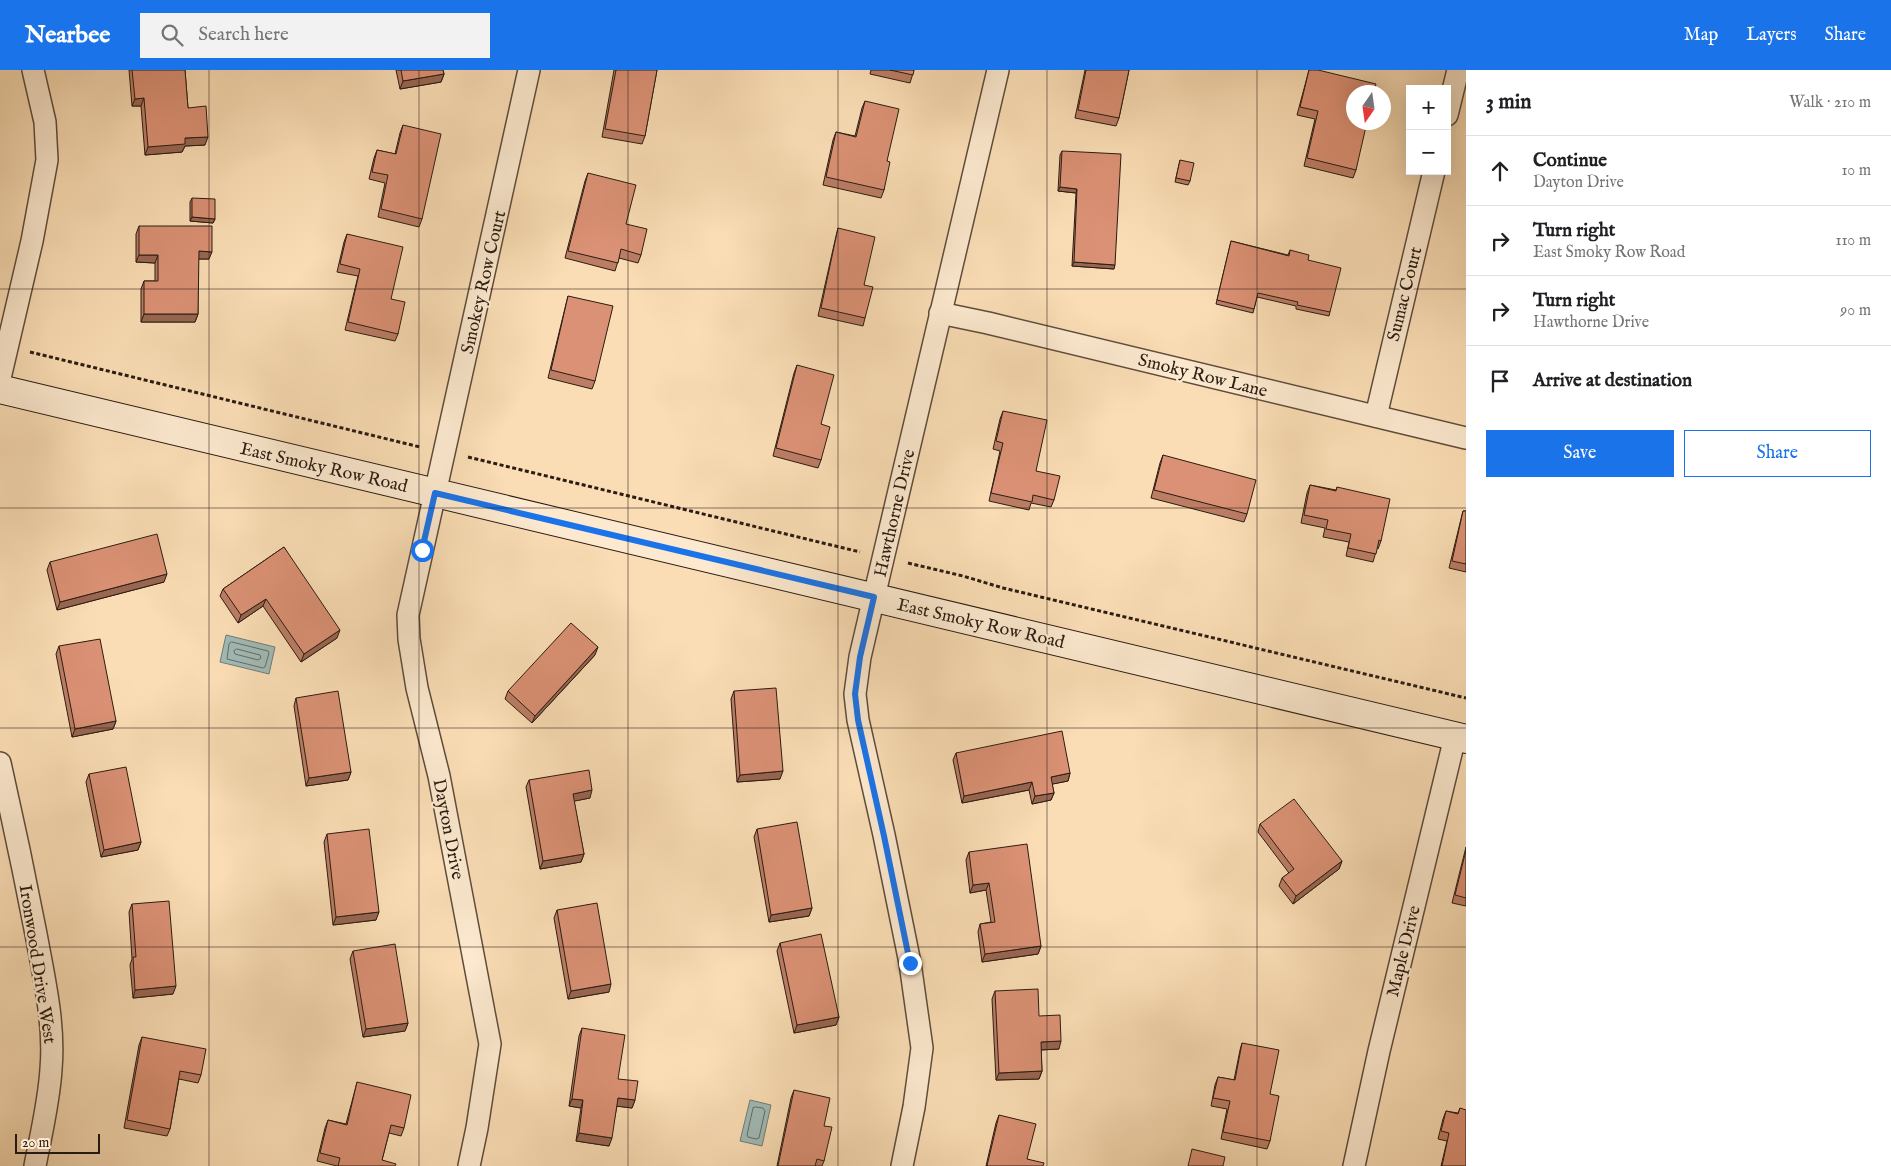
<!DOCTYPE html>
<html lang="en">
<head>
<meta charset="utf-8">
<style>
	:root { --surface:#fff; --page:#f2f2f2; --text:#202124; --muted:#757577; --line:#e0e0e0; --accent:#1a73e8 }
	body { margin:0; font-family:"IM FELL English",serif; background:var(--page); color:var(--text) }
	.controls { position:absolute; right:15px; top:15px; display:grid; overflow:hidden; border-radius:0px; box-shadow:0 5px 20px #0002 }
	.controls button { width:45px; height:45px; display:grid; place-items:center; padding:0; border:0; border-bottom:1px solid var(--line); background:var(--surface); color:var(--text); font:25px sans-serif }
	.compass { position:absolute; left:1346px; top:15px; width:45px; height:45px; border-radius:50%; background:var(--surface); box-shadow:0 5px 20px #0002; rotate:193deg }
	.scale { position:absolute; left:15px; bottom:12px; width:85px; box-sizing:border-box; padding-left:5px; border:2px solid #2a1c12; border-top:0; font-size:14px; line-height:18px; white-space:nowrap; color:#2a1c12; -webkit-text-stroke:4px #fce9cf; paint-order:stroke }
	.stop { position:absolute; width:15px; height:15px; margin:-11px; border:4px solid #1a73e8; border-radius:50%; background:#fff }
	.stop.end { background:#1a73e8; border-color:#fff; box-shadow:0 1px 5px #0008 }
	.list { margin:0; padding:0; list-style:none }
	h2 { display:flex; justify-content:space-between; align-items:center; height:65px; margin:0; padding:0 20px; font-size:21px }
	h2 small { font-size:16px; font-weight:400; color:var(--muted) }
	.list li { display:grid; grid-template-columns:32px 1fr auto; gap:15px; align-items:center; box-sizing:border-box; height:70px; padding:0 20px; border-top:1px solid var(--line) }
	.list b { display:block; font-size:19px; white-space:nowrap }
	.list p { margin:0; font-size:16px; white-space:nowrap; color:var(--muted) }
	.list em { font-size:16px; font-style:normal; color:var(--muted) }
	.actions { display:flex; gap:10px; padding:15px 20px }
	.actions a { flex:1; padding:11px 0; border:1px solid var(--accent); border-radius:0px; text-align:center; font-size:18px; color:var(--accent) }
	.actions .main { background:var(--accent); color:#fff }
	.icon { flex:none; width:28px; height:28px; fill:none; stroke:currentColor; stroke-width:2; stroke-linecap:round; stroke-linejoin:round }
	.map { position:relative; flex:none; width:1466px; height:1096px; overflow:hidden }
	header { display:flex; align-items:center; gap:30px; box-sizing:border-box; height:70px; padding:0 25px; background:var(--accent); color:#fff }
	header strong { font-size:24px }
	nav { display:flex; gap:28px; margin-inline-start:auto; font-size:18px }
	.search { width:350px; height:45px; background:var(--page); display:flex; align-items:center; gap:12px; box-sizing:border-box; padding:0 18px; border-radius:0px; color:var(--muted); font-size:19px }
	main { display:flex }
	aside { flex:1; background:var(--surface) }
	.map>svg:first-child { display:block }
</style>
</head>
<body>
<header>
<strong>Nearbee</strong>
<div class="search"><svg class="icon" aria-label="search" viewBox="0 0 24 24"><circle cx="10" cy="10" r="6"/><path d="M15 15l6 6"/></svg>Search here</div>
<nav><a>Map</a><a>Layers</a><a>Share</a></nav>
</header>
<main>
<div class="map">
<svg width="1466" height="1096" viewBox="0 0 1466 1096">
	<rect width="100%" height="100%" fill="#faddb5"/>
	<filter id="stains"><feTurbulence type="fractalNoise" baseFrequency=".004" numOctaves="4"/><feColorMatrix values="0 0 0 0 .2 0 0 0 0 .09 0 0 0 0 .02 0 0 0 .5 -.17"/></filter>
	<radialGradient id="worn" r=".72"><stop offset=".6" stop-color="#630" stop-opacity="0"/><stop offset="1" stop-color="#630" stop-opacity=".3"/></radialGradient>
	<g fill="#a0bab6" stroke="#717b74">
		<polygon points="226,565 275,577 269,604 220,592"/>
		<polygon points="750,1030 771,1035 762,1076 740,1071"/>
	</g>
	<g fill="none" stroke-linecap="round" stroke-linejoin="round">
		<g stroke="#656b64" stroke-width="1">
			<polygon points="232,572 268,581 269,583 265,597 263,598 227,589 229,574"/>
			<polygon points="237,579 260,585 261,588 258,590 235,584 234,581"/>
			<polygon points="756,1037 763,1038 765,1041 759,1068 756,1069 748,1067 747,1065 753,1038"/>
		</g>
		<defs>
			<g id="street">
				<polyline points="1447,45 1458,0"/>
				<polyline points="940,243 988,253 1466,368"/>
				<polyline points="0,308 32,171 47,90 45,52 33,0"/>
				<polyline points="1376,346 1434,101"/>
				<path d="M0 693C13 750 25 807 36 864 44 908 55 954 51 999 49 1032 41 1064 35 1096"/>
				<polyline points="469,1096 477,1058 490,974 439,706 417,618 409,569 408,545 529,0"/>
				<polyline points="902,1096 914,1037 922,978 910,893 884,765 858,650 855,624 860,587 874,527 998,0"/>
				<polyline points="1354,1096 1379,981 1455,667"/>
			</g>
			<polyline id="secondary" points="0,319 1466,669"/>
		</defs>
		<use href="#street" stroke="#5e4c3b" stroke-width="24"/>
		<use href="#secondary" stroke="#2a1c12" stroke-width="30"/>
		<g stroke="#2a1c12" stroke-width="3" stroke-dasharray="4 2.5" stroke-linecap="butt">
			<polyline points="30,282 420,377"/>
			<polyline points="468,387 860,482"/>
			<polyline points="908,493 963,506 1003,518 1466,628"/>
		</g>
		<use href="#street" stroke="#fce9cf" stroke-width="21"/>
		<use href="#secondary" stroke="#fce9cf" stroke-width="28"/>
	</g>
	<g fill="#bc7d65" stroke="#2a1c12">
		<polygon points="129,0 185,0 188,38 205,75 185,76 182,82 145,85 141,36 132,36"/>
		<polygon points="396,0 443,0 444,4 441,12 400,19"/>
		<polygon points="614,0 657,0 645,66 642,74 602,67"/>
		<polygon points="871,0 914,0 910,13 870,4"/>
		<polygon points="1085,0 1129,0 1119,48 1116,56 1075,48"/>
		<polygon points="1309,0 1356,100 1353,108 1304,96 1315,49 1297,45"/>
		<polygon points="865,31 887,91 884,120 881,128 823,115 833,70 836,62 855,66 862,38"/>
		<polygon points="403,55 422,149 419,157 378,147 385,113 369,109 374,88 377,80 395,84 400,63"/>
		<polygon points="1062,81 1114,199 1072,196 1076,123 1058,121 1060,85"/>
		<polygon points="1180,90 1190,111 1188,115 1175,112"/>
		<polygon points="588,103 626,154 641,185 638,193 619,188 615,201 565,188 585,111"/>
		<polygon points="192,128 215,149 213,153 190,151 190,132"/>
		<polygon points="139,156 209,189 198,189 198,244 195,252 141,252 141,219 144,211 155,211 155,193 136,192 136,164"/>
		<polygon points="838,158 864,215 865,248 863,256 818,246 836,166"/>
		<polygon points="347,164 391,229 398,264 395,271 345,260 358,206 337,202 344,172"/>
		<polygon points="1231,171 1288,185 1290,180 1308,190 1330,242 1329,246 1296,239 1296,236 1257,227 1253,243 1216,234"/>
		<polygon points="568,226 595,311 592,319 548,308 566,234"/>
		<polygon points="797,295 821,354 821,390 818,398 773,386 794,303"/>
		<polygon points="1003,341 1036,401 1054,430 1051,437 1031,433 1029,440 989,431 1000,381 993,379 1000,349"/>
		<polygon points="1163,385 1247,444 1244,452 1151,428 1160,393"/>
		<polygon points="1310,415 1336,420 1337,417 1381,471 1378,479 1377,478 1373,492 1346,486 1349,472 1323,467 1325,458 1301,453 1307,423"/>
		<polygon points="1463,441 1466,441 1466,502 1449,498 1461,449"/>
		<polygon points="284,477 337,568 301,592 263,536 238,553 220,526 223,519"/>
		<polygon points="50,492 164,512 57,540 47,500"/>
		<polygon points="59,576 116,651 113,659 72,667 56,584"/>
		<polygon points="595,585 532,653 505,629 508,621"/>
		<polygon points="734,621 780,709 737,712 731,629"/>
		<polygon points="296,628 351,702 348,710 306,716 294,636"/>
		<polygon points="956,683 1070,703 1068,711 1052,714 1054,723 1051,730 1032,734 1029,720 962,733 953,690"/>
		<polygon points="89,704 141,772 138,780 101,787 86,712"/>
		<polygon points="529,710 590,728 574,731 584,784 581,792 540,799 526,717"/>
		<polygon points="1260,754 1342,791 1339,799 1293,834 1279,816 1282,808 1289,803 1258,762"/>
		<polygon points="757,759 812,838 809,846 769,852 754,767"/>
		<polygon points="327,764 376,850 333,855 324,772"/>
		<polygon points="1466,777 1466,836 1452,833"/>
		<polygon points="969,782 1041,876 1038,884 982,892 978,862 980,854 991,852 986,820 970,823 966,790"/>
		<polygon points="132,834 173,924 133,928 130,895 132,889 129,842"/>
		<polygon points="557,840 609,922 568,929 554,848"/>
		<polygon points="780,873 839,947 836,955 794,963 777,881"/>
		<polygon points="353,881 408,953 405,961 363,967 350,889"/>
		<polygon points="995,921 1039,946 1059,979 1041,980 1042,1001 1039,1009 996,1010 992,929"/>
		<polygon points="582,958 618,1009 635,1030 632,1038 617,1036 609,1076 576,1071 581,1038 569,1036 579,966"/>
		<polygon points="142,967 201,1005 198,1013 179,1009 170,1059 167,1066 124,1058 139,975"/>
		<polygon points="1242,973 1270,1024 1270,1071 1267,1079 1221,1069 1227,1039 1211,1036 1215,1015 1218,1007 1234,1010 1240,980"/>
		<polygon points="357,1012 404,1058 401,1066 389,1063 382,1090 395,1096 337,1096 317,1091 325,1058 328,1050 346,1054 355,1020"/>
		<polygon points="794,1020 824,1056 824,1091 822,1096 777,1096 791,1028"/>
		<polygon points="1460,1038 1466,1096 1441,1096 1447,1071 1438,1069 1443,1049 1446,1041 1458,1043"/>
		<polygon points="999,1045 1027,1089 1043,1096 986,1096 996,1053"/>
	</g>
	<g fill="#996652" stroke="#2a1c12">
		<polygon points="444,4 441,12 400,19 403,11"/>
		<polygon points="144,28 141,36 132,36 135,29"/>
		<polygon points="208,67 205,75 185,76 182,82 145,85 148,77 185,68"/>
		<polygon points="1060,117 1077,119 1076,123 1058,121"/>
		<polygon points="192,147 215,149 213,153 190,151"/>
		<polygon points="199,181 212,182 209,189 196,189"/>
		<polygon points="139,185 158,185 155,193 136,192"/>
		<polygon points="1074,192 1115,195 1114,199 1072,196"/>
		<polygon points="144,244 198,244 195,252 141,252"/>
		<polygon points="167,504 164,512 57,540 60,532"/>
		<polygon points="266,529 263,536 238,553 241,545"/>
		<polygon points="340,560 337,568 301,592 304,584"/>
		<polygon points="598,577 595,585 532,653 535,646"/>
		<polygon points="116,651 113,659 72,667 75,659"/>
		<polygon points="783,701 780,709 737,712 740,705"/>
		<polygon points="351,702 348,710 306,716 309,708"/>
		<polygon points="1070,703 1068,711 1048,715 1051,707"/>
		<polygon points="1032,712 1029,720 962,733 964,726"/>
		<polygon points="592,720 590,728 570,732 573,724"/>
		<polygon points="1054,723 1051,730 1032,734 1035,726"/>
		<polygon points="141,772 138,780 101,787 104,780"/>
		<polygon points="584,784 581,792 540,799 543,791"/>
		<polygon points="1342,791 1339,799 1293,834 1296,826"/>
		<polygon points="989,813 986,820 970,823 973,815"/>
		<polygon points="812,838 809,846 769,852 771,845"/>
		<polygon points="379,842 376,850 333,855 336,847"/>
		<polygon points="1041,876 1038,884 982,892 985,884"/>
		<polygon points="611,914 609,922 568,929 571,921"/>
		<polygon points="176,916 173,924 133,928 135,920"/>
		<polygon points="839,947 836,955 794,963 797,955"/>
		<polygon points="408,953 405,961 363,967 366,959"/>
		<polygon points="1061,971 1059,979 1038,980 1041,972"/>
		<polygon points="1042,1001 1039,1009 996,1010 999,1003"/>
		<polygon points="618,1028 635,1030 632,1038 615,1036"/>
		<polygon points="572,1029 583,1030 581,1038 569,1036"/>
		<polygon points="579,1063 612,1068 609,1076 576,1071"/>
	</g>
	<g fill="#db9175" stroke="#2a1c12">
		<polygon points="132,0 185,0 188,38 206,36 208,67 185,68 185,74 148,77 144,28 135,29"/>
		<polygon points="401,0 443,0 444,4 403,11"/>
		<polygon points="616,0 657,0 645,66 605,59"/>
		<polygon points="890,0 914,0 913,5"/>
		<polygon points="1086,0 1129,0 1119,48 1078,40"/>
		<polygon points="1309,0 1318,0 1376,14 1374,22 1354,22 1354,52 1367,52 1356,100 1307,88 1318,41 1300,37"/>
		<polygon points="865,31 899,39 887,91 890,92 884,120 826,107 836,62 856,67"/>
		<polygon points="403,55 441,64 422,149 381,139 388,105 372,102 377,80 396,84"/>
		<polygon points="1062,81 1121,84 1115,195 1074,192 1077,119 1060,117"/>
		<polygon points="1180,90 1194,93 1190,111 1176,108"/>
		<polygon points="588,103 636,115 626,154 647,159 641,185 621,179 618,193 568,181"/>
		<polygon points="192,128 215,129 215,149 192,147"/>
		<polygon points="139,156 212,156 212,182 199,181 198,244 144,244 144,211 158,211 158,185 139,185"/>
		<polygon points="838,158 875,167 864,215 873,217 865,248 821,238"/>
		<polygon points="347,164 403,177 391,229 405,232 398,264 348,252 360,199 340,194"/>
		<polygon points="1231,171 1289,186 1290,180 1309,185 1308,190 1341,198 1330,242 1297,235 1298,232 1258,223 1254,239 1217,230"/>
		<polygon points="568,226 613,236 595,311 551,300"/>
		<polygon points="797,295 834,305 821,354 830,357 821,390 776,378"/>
		<polygon points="1003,341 1047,350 1036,401 1060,406 1054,430 1033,425 1032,432 991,423 1003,373 996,371"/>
		<polygon points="1163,385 1256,410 1247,444 1154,420"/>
		<polygon points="1310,415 1336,421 1337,417 1390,429 1381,471 1379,470 1376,484 1348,478 1351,464 1326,459 1328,450 1304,445"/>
		<polygon points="1463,441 1466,441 1466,494 1452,491"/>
		<polygon points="157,464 167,504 60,532 50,492"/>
		<polygon points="284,477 340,560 304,584 266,529 241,545 223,519"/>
		<polygon points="571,553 598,577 535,646 508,621"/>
		<polygon points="100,569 116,651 75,659 59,576"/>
		<polygon points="776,618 783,701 740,705 734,621"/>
		<polygon points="338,621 351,702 309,708 296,628"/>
		<polygon points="1062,661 1070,703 1051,707 1054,723 1035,726 1032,712 964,726 956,683"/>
		<polygon points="126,697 141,772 104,780 89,704"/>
		<polygon points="589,700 592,720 573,724 584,784 543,791 529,710"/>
		<polygon points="1294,729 1342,791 1296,826 1282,808 1294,799 1260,754"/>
		<polygon points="797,752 812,838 771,845 757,759"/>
		<polygon points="369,759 379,842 336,847 327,764"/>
		<polygon points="1027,774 1041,876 985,884 980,854 995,852 989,813 973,815 969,782"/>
		<polygon points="1466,780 1466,828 1455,825"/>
		<polygon points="169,831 176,916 135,920 133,887 136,887 132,834"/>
		<polygon points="597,833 611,914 571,921 557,840"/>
		<polygon points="821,864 839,947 797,955 780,873"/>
		<polygon points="395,874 408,953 366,959 353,881"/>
		<polygon points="1038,919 1039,946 1060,945 1061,971 1041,972 1042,1001 999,1003 995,921"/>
		<polygon points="582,958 625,965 618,1009 638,1011 635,1030 618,1028 612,1068 579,1063 583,1030 572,1029"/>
		<polygon points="142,967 206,979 201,1005 180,1001 170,1059 127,1050"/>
		<polygon points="1242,973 1279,980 1270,1024 1279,1026 1270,1071 1223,1062 1230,1031 1213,1028 1218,1007 1235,1010"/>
		<polygon points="357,1012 411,1025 404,1058 391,1055 382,1090 396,1094 395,1096 338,1096 340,1088 320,1083 328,1050 347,1055"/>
		<polygon points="794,1020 830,1028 824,1056 832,1057 824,1091 817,1089 815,1096 778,1096"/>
		<polygon points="1460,1038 1466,1040 1466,1096 1442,1096 1449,1063 1441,1061 1446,1041 1458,1044"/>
		<polygon points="999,1045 1036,1054 1027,1089 1044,1093 1043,1096 987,1096"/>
		<polygon points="1192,1079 1225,1087 1223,1096 1188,1096"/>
	</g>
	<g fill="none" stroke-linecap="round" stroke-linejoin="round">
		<polyline stroke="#1a73e8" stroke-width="6" points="422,480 435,423 874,527 860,587 855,624 858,650 884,766 910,893"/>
	</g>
	<path fill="none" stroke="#2a1c12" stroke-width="1" stroke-opacity="0.55" d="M209 0V1096M419 0V1096M628 0V1096M838 0V1096M1047 0V1096M1257 0V1096M0 219H1466M0 438H1466M0 658H1466M0 877H1466"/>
	<g text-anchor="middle" stroke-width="4.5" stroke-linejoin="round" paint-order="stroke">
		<g font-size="18" fill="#2a1c12" stroke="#fce9cf">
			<text transform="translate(483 212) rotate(-77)" y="6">Smokey Row Court</text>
			<text transform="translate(1404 224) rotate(-76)" y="6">Sumac Court</text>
			<text transform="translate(1203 305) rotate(14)" y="6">Smoky Row Lane</text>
			<text transform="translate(324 397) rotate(13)" y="6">East Smoky Row Road</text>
			<text transform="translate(894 443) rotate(-77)" y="6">Hawthorne Drive</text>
			<text transform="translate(981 553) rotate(13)" y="6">East Smoky Row Road</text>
			<text transform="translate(449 759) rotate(79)" y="6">Dayton Drive</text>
			<text transform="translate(1403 881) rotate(-76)" y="6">Maple Drive</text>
			<text transform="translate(38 894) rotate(81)" y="6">Ironwood Drive West</text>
		</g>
	</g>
	<rect width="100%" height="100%" filter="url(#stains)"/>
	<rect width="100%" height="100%" fill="url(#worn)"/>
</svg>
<div class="controls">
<button>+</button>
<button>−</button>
</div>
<svg class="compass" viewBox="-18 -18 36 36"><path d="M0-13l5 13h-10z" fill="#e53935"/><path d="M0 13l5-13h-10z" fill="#757577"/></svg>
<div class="scale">20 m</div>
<div class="stop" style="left:422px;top:480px"></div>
<div class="stop end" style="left:910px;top:893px"></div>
</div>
<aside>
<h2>3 min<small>Walk · 210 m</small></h2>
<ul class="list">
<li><svg class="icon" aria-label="ahead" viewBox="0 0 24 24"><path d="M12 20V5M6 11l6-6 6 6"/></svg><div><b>Continue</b><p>Dayton Drive</p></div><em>10 m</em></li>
<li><svg class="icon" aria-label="right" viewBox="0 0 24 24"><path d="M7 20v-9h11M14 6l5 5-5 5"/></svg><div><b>Turn right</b><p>East Smoky Row Road</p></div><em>110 m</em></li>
<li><svg class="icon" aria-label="right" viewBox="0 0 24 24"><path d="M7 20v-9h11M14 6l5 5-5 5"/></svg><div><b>Turn right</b><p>Hawthorne Drive</p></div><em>90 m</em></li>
<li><svg class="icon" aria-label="arrive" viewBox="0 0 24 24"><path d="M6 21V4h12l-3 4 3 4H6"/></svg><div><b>Arrive at destination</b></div></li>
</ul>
<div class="actions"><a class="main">Save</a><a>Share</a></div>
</aside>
</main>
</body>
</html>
